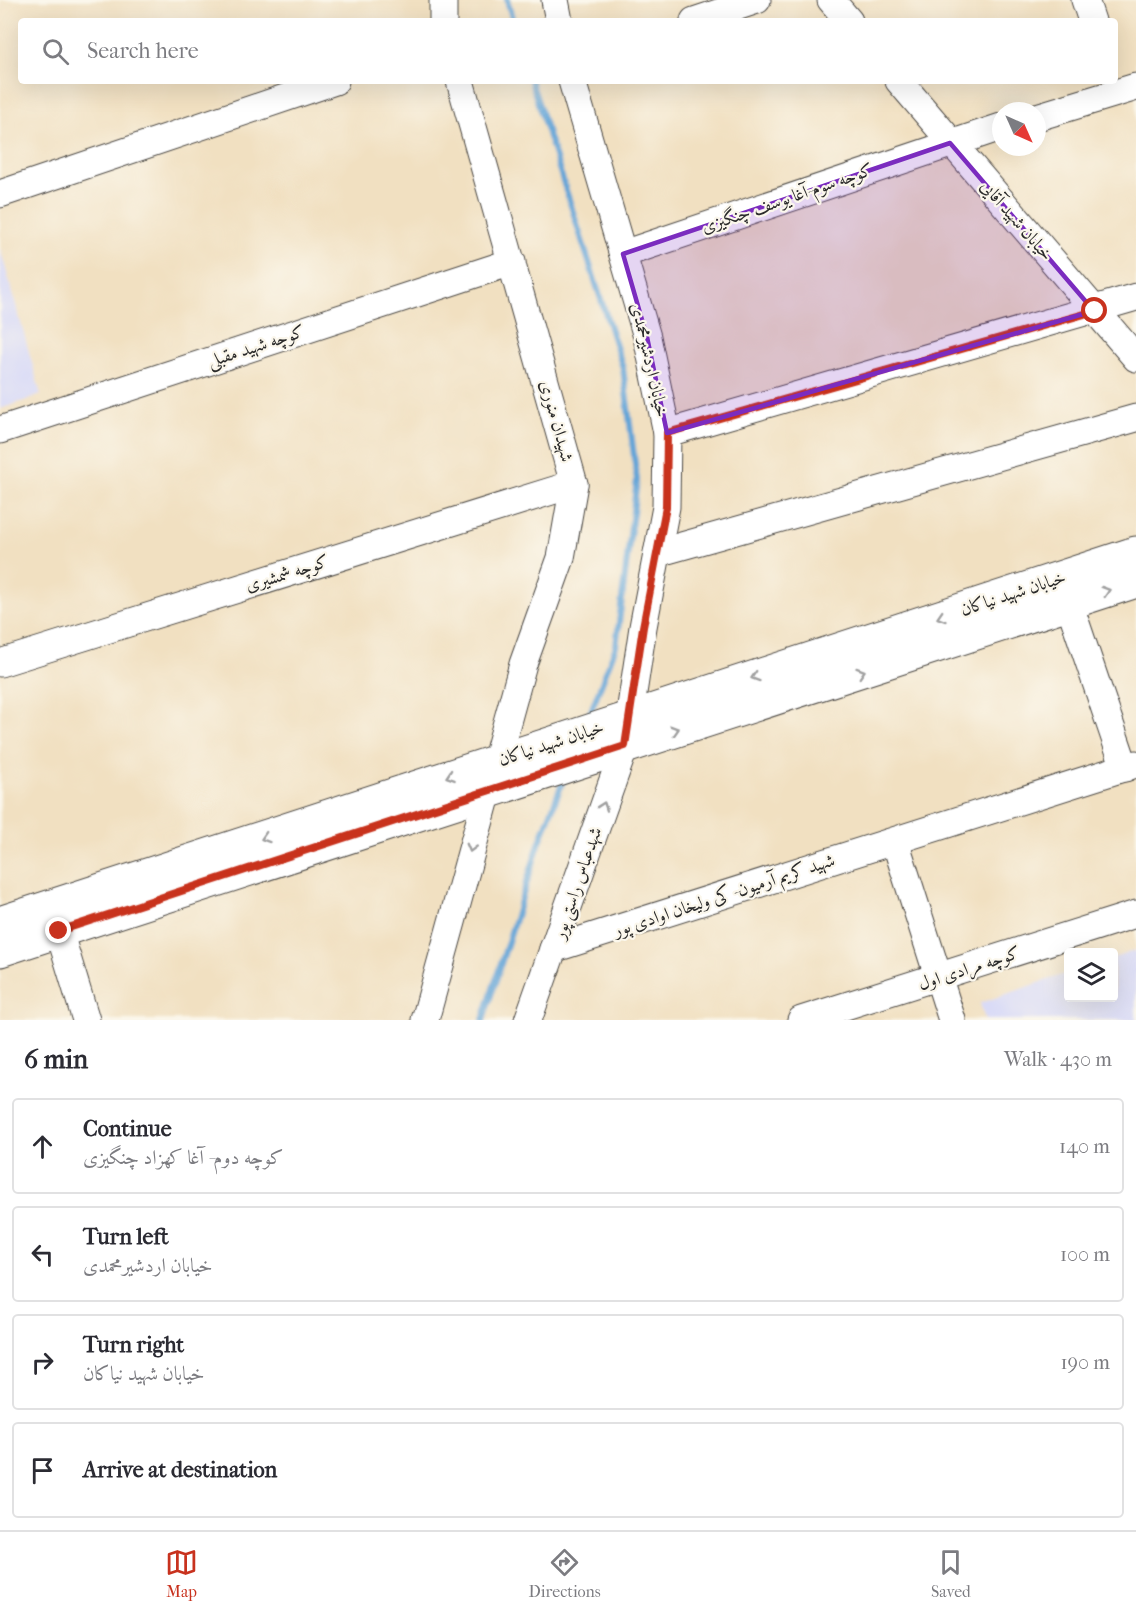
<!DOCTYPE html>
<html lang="en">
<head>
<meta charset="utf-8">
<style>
	:root { --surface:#fff; --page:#f7f7f7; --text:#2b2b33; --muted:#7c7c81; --line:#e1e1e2; --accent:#c8321e }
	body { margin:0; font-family:"IM FELL French Canon",Amiri,serif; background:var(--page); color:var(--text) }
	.controls { position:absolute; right:18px; bottom:18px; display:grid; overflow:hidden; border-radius:6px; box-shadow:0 6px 24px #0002 }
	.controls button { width:54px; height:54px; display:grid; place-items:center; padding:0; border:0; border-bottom:2px solid var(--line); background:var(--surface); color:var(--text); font:30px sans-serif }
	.compass { position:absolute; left:992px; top:102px; width:54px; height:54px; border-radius:50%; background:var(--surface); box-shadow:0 6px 24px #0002; rotate:135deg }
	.stop { position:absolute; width:18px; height:18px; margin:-14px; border:4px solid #c8321e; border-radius:50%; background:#fff }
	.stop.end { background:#c8321e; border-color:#fff; box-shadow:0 2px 6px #0008 }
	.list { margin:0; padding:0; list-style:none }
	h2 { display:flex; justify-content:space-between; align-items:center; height:78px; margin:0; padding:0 24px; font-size:26px }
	h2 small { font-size:20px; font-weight:400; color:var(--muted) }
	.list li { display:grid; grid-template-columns:39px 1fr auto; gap:18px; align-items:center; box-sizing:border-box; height:96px; margin:0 12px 12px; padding:0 12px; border:2px solid var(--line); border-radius:6px }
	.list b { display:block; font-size:22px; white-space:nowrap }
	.list p { margin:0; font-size:20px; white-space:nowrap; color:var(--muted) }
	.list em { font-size:20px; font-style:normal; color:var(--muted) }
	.icon { flex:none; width:33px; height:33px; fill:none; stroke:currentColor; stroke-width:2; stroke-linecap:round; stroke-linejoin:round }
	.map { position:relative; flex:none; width:1136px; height:1020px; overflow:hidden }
	.search { position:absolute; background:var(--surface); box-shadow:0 6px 24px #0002; left:18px; right:18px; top:18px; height:66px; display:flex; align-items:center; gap:15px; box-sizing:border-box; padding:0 21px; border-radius:6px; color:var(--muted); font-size:22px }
	.sheet { height:510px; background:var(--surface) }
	nav { display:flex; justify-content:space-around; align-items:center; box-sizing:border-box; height:84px; border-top:2px solid var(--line); background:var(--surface); font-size:16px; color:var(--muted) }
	nav a { display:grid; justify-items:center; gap:3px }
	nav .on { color:var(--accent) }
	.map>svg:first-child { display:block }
</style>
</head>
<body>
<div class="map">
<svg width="1136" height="1020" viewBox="0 0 1136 1020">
	<rect width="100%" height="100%" fill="#fbf7ec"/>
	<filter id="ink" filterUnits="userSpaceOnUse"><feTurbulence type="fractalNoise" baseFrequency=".0167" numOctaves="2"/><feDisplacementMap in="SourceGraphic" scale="12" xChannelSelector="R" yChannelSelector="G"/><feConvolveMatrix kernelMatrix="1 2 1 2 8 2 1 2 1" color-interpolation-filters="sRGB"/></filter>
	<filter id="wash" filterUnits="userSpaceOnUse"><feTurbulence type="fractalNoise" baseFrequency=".008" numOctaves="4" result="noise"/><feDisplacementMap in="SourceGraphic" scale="24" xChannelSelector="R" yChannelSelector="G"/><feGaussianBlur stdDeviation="1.35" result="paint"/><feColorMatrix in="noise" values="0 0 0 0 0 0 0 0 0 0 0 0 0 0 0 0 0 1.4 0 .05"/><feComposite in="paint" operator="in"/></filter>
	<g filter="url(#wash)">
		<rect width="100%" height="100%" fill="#f1e0c1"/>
		<g fill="#d6d8f8">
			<polygon points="0,248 41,395 0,409"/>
			<polygon points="1136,950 1136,1020 985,1020 980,1003 1068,973 1068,998 1114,998 1114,958"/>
		</g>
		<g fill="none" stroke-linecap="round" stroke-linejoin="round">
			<g stroke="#64a4d7" stroke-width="6">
				<polyline points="507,0 513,21"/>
				<polyline points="531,81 623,368 637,480 616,646 587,721"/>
				<polyline points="483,1020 539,844 564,778"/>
			</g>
		</g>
	</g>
	<g filter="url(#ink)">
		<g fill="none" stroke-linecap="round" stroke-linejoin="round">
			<defs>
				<g id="minor">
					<polyline points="443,0 443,21"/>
					<polyline points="555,0 559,21"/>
					<polyline points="831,0 849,21"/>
					<polyline points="1085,0 1092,21"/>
					<polyline points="694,21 757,0"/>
					<polyline points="899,81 1136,358"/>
					<polyline points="1037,117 1136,87"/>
					<polyline points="0,194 335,81"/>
					<polyline points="623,254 1001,127"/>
					<polyline points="0,430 512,262"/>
					<polyline points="667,433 1136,297"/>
					<polyline points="657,553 1136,418"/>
					<polyline points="1069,603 1125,768"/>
					<polyline points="0,663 574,484"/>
					<polyline points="895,841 952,1020"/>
					<polyline points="59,931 86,1020"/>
					<polyline points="553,949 1136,764"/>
					<polyline points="425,1020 523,664 561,558 574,484 460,81"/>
					<polyline points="528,1020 625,746 643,627 666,507 667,433 647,337 572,81"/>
					<polyline points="801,1020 1136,914"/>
				</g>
				<g id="major">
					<polyline points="0,923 1136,553"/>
					<polyline points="0,950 1136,581"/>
				</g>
			</defs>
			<use href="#minor" stroke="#494642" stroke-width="29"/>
			<use href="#major" stroke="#494642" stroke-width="35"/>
			<use href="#minor" stroke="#fff" stroke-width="27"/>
			<use href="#major" stroke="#fff" stroke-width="33"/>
		</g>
		<defs><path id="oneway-chevron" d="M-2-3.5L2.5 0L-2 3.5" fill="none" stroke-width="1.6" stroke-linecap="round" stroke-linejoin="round" transform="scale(1.5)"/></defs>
		<g stroke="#a0a0a0">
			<use href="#oneway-chevron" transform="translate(1106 591) rotate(-18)"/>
			<use href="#oneway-chevron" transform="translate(941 617) rotate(162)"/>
			<use href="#oneway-chevron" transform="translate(861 672) rotate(-18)"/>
			<use href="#oneway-chevron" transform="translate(755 677) rotate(162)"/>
			<use href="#oneway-chevron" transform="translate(675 730) rotate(-17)"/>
			<use href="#oneway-chevron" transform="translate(450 776) rotate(161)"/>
			<use href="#oneway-chevron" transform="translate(603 806) rotate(-71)"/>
			<use href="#oneway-chevron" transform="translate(265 838) rotate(162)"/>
			<use href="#oneway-chevron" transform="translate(471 848) rotate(105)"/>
		</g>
	</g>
	<g fill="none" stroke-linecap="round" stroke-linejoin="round" filter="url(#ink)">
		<polyline stroke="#c8321e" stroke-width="8" points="59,931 625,746 643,627 666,507 667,433 1095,311"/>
	</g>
	<path fill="#7b2cbf" fill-opacity="0.2" stroke="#7b2cbf" stroke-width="4.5" stroke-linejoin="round" d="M950 143 1094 311 667 433 647 337 623 254Z"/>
	<g text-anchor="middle" stroke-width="4.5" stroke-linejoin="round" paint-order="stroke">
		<g font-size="18" fill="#2b2b2b" stroke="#fbf7ec">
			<text transform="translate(787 198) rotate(-19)" y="6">کوچه سوم-آغا یوسف چنگیزی</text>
			<text transform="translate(1017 220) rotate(49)" y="6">خیابان شهید آقایی</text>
			<text transform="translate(256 346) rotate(-18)" y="6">کوچه شهید مقبلی</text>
			<text transform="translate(650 360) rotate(77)" y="6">خیابان اردشیرمحمدی</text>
			<text transform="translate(557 421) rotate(75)" y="6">شهیدان منوری</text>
			<text transform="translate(287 573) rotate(-17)" y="6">کوچه شمشیری</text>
			<text transform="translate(1013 593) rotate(-18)" y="6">خیابان شهید نیاکان</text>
			<text transform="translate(551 743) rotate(-18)" y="6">خیابان شهید نیاکان</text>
			<text transform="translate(577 883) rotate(-71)" y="6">شهدعباس راستی پور</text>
			<text transform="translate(724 895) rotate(-18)" y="6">شهید کریم آرمیون- کی ولیخان اوادی پور</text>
			<text transform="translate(969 968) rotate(-18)" y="6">کوچه مرادی اول</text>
		</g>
	</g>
</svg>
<div class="controls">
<button><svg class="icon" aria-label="layers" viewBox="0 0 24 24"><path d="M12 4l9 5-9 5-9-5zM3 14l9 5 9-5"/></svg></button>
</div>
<svg class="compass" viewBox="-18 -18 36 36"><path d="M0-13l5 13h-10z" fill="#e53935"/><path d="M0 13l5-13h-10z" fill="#7c7c81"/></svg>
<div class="stop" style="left:1095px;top:311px"></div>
<div class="stop end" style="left:59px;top:931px"></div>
<div class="search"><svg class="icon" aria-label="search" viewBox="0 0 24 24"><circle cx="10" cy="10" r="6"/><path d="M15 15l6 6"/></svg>Search here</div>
</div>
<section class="sheet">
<h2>6 min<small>Walk · 430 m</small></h2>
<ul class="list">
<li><svg class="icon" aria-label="ahead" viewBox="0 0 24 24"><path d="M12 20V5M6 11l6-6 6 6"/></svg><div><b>Continue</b><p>کوچه دوم- آغا کهزاد چنگیزی</p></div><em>140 m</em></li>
<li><svg class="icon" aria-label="left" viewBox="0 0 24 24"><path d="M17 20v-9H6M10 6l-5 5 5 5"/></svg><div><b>Turn left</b><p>خیابان اردشیرمحمدی</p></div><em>100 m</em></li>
<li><svg class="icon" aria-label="right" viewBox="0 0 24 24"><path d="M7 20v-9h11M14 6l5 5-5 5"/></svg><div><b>Turn right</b><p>خیابان شهید نیاکان</p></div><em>190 m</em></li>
<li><svg class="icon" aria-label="arrive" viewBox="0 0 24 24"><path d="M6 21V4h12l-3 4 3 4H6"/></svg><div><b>Arrive at destination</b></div></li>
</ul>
</section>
<nav>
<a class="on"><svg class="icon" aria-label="map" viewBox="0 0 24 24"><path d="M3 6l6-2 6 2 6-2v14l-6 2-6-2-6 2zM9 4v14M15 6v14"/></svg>Map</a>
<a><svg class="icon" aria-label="directions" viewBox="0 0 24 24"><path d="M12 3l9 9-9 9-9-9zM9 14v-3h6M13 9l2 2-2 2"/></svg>Directions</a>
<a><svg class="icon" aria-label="saved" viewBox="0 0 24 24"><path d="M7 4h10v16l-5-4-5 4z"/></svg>Saved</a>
</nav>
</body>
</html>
